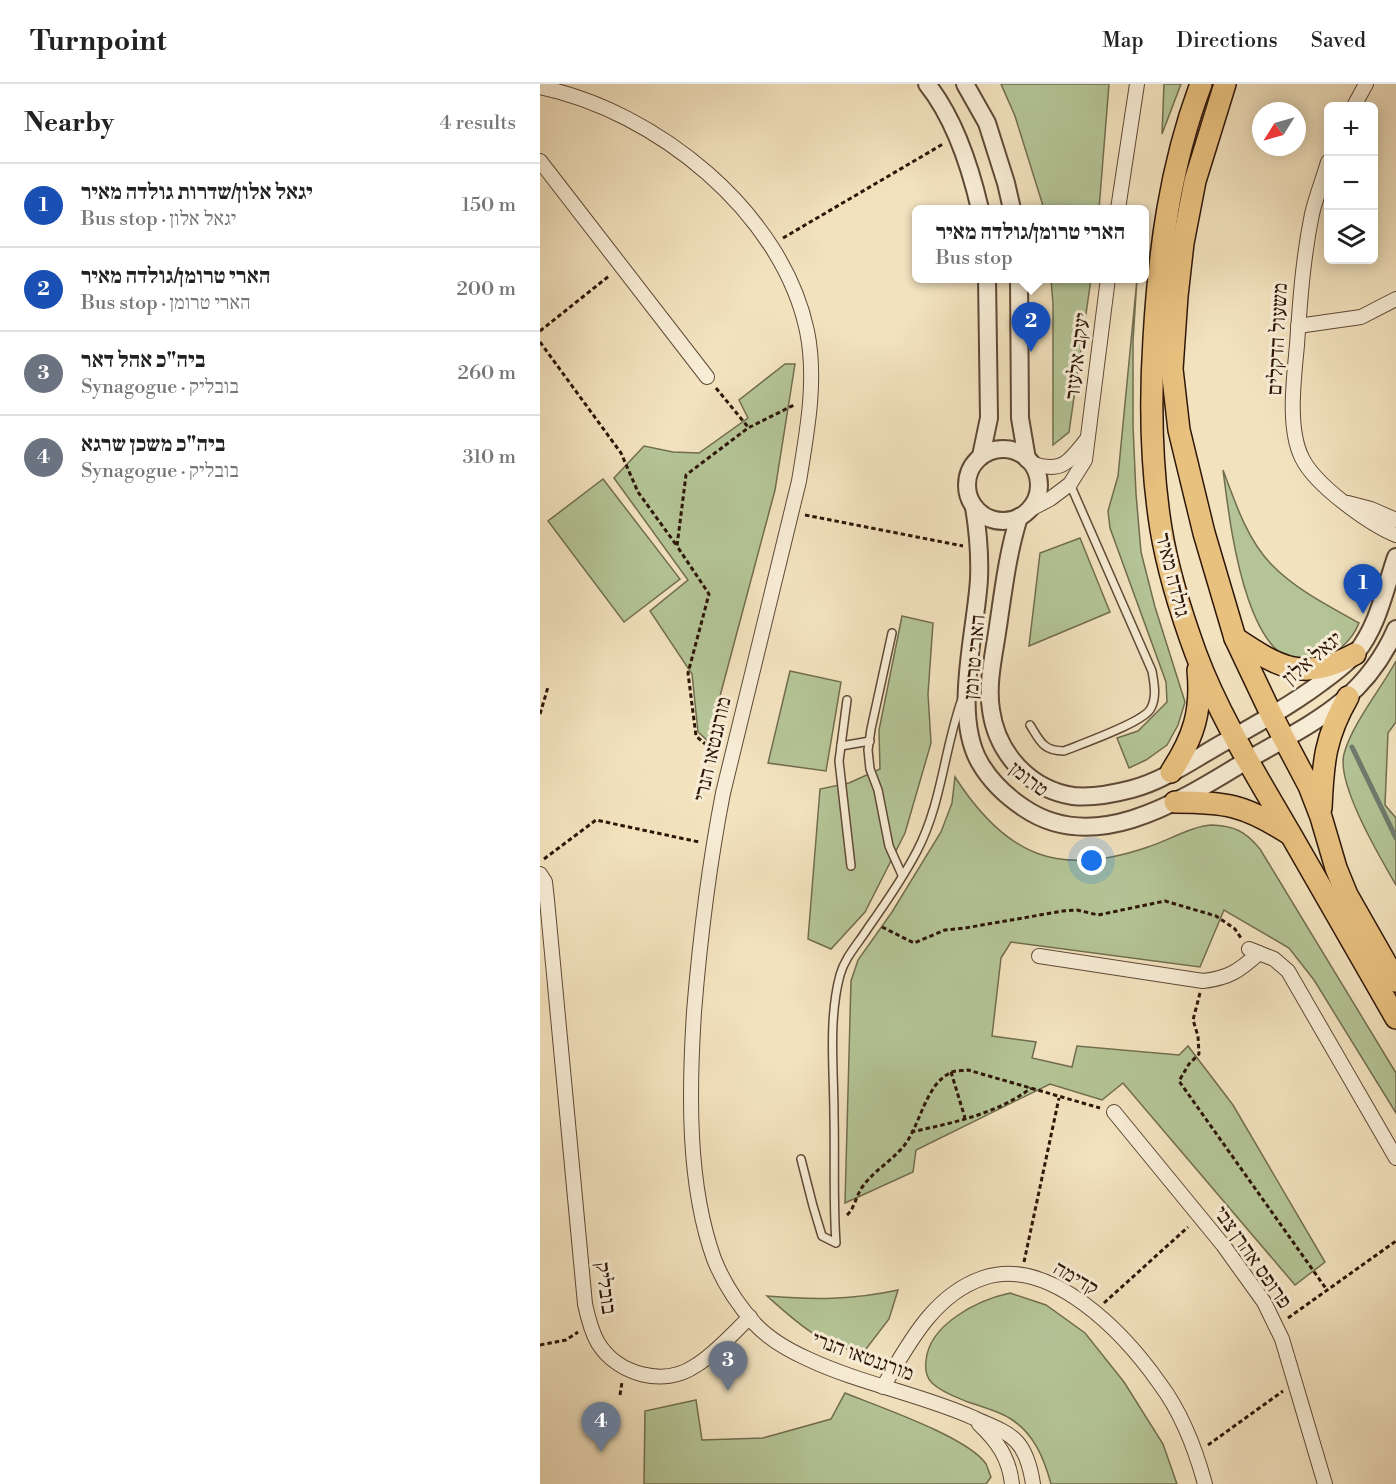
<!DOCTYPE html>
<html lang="en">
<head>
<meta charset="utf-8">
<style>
	:root { --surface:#fff; --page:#f2f2f2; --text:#222; --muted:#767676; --line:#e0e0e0; --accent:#1a73e8 }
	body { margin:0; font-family:"Libre Bodoni","Frank Ruhl Libre",serif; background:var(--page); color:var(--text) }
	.controls { position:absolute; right:18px; top:18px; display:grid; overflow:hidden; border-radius:9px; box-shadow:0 3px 15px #0003 }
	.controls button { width:54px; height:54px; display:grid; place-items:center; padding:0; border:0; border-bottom:2px solid var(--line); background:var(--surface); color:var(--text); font:30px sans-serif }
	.compass { position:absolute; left:712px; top:18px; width:54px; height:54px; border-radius:50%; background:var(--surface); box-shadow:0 3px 15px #0003; rotate:233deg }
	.you { position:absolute; left:552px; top:777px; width:21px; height:21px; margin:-15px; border:4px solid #fff; border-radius:50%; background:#1a73e8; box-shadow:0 0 0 9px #1a73e833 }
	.badge { display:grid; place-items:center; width:39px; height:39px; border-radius:50%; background:var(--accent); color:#fff; font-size:20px; font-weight:700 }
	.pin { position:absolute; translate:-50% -50px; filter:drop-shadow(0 2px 3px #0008) }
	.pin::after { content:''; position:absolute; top:32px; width:21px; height:18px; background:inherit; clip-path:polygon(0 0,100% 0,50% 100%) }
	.popup { position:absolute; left:372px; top:121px; width:237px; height:78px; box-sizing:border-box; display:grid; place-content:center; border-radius:9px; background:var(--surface); filter:drop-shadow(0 2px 4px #0005); font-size:20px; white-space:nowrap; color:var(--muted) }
	.popup b { font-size:22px; color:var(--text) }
	.popup::after { content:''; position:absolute; left:50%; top:100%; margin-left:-12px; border:12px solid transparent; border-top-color:var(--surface) }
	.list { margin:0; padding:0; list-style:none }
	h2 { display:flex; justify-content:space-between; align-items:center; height:78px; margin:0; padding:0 24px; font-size:26px }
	h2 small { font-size:20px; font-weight:400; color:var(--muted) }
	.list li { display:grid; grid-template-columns:39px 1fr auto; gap:18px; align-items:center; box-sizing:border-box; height:84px; padding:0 24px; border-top:2px solid var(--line) }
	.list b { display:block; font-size:22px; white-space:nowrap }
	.list p { margin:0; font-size:20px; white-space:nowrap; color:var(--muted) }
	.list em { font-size:20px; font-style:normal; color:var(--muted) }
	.icon { flex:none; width:33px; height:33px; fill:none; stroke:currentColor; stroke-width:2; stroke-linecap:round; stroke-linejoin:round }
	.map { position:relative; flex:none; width:856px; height:1400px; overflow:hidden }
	header { display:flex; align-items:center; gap:36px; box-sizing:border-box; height:84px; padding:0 30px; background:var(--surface); border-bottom:2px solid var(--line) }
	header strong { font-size:28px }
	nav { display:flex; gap:33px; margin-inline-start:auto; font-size:21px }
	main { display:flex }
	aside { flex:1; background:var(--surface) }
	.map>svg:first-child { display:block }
</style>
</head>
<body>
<header>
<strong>Turnpoint</strong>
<nav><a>Map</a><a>Directions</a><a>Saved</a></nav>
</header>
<main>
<aside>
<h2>Nearby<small>4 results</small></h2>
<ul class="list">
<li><span class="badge" style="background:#1a4fb4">1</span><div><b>יגאל אלון/שדרות גולדה מאיר</b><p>Bus stop · יגאל אלון</p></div><em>150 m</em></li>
<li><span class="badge" style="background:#1a4fb4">2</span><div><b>הארי טרומן/גולדה מאיר</b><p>Bus stop · הארי טרומן</p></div><em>200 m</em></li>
<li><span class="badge" style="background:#6b7280">3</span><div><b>ביה&quot;כ אהל דאר</b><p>Synagogue · בובליק</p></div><em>260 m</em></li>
<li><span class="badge" style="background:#6b7280">4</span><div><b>ביה&quot;כ משכן שרגא</b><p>Synagogue · בובליק</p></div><em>310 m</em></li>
</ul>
</aside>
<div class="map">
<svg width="856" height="1400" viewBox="0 0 856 1400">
	<rect width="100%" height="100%" fill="#f2e2be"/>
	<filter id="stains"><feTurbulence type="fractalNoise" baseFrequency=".00333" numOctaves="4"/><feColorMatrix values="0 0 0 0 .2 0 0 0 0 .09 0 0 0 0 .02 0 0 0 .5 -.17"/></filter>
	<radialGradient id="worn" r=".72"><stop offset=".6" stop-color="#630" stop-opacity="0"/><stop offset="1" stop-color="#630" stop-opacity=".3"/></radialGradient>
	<g fill="#b4c496" stroke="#716d4f" stroke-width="1.5">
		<polygon points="461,0 569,0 559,125 504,125 475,32"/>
		<polygon points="624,0 641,0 622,50"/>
		<polygon points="511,195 551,195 529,348 513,361 513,220"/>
		<polygon points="597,195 593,257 593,342 596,410 601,468 615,523 645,618 638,641 627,661 606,676 589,684 577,654 598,647 627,618 626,598 570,444 568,427 578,392"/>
		<polygon points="245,280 255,280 235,406 168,657 158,648 152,590 110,527 148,496 74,394 104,362 133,368 159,369 208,334 199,316"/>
		<path d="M683 386C695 418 707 455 731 480 756 506 789 522 819 539 811 559 796 570 776 576 705 597 689 430 683 386Z"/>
		<polygon points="63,395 140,495 84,538 8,437"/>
		<polygon points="540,454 570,528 489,562 500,469"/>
		<polygon points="362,532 393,539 388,610 391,659 365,749 325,828 291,865 268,855 280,705 309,699 340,685 339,646"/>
		<path d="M856 577V638L848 649 845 721 856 734V801C841 775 796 700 804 670 812 640 841 605 856 577Z"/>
		<polygon points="250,587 301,598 286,687 228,679"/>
		<path d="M415 693C466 772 518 794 608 763 627 757 654 741 673 741 695 742 706 748 720 765L856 989V1029L774 896 749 864 684 826 660 883 471 858 461 874 452 952 496 958 492 974 532 983 537 962 639 971 648 962 693 1021 785 1178 755 1201 583 999 562 1016 510 1000 376 1066 373 1088 305 1119 311 897 318 876 352 828 401 748 412 719Z"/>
		<path d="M358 1206 349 1235 323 1269C279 1260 260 1241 227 1212 274 1216 312 1216 358 1206Z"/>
		<path d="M470 1209 506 1221 545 1249 584 1298 623 1360 637 1400H511C504 1374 494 1350 471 1335 459 1327 442 1323 428 1318 416 1313 401 1308 392 1299 386 1293 385 1285 386 1277 389 1240 438 1216 470 1209Z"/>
		<path d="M305 1309C337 1322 428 1353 446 1380 448 1384 449 1389 451 1393L446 1400H104L105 1327 156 1316 162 1356 223 1354 291 1335Z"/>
	</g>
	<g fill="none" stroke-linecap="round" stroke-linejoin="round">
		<polyline stroke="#6f7b6e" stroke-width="5" points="812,663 856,754"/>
		<defs>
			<g id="service">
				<polyline points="352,549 331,645 328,666 330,685 338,706 349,762 362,791"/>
				<polyline points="307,616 299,677 311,782"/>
				<path d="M490 641C500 657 503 667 524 667 541 660 605 638 611 624 617 612 614 599 612 587L530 400"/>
				<polyline points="301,662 330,657"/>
				<path d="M261 1075 273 1122 282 1152 296 1159C293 1117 295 1074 294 1032 294 986 288 936 300 891 305 873 318 860 328 844 345 820 363 794 377 767 402 719 404 665 422 615"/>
			</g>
			<g id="minor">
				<path d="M0 3C116 27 242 128 267 247 277 296 267 348 259 397L183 709C169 781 160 854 154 928 149 1007 147 1100 174 1175 183 1198 199 1222 215 1240 230 1256 248 1266 268 1275 321 1300 380 1310 434 1334 448 1341 466 1346 477 1358 486 1368 491 1387 493 1400"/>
				<polyline points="814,22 826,0"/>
				<polyline points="0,77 167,293"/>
				<path d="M788 78C783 95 776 113 772 130 763 174 760 217 757 261 754 294 747 344 762 374 775 401 829 440 856 451"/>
				<polyline points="578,125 597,0"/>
				<polyline points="758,242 821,233 856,215"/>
				<path d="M491 379C522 390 529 378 547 355"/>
				<polyline points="808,419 831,425 856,436"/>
				<polyline points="489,426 510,415 530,400 545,376 568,194"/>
				<path d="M0 790 5 798 7 816 45 1220C48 1234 51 1247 58 1259 78 1291 124 1303 155 1282 175 1270 193 1249 210 1233"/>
				<polyline points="709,865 734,875 748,887 856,1074"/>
				<path d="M499 872 663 897C689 894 699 887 719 869"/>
				<polyline points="574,1028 683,1161 724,1218 742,1255 785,1400"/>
				<path d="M343 1303C368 1261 393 1211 443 1194 511 1171 585 1250 620 1300 641 1328 656 1367 665 1400"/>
				<path d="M439 1340C458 1358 469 1374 472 1400"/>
			</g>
			<g id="tertiary">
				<path d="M387 0C415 35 430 82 440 125"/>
				<polyline points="425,0 447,39 466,99 472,125"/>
				<polyline points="479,194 480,334 487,375"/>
				<circle cx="463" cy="401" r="36"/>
				<polyline points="441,372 449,334 447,194"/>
				<path d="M434 423C438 447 440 470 439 495 436 548 412 631 440 679 451 698 466 712 484 724 556 773 643 715 706 677 771 639 824 618 856 545"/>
				<path d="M479 433C467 471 463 510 457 549 453 575 447 601 451 626 457 669 489 705 533 712 552 714 573 710 592 705 623 697 653 676 681 660 716 641 750 622 782 598 793 590 807 580 816 569 838 542 845 505 856 473"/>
			</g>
			<g id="primary">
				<path d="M661 0C630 82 619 168 614 255 610 318 611 383 621 445 628 488 641 529 656 570 680 634 717 692 751 751 786 812 821 873 856 934"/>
				<polyline points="685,0 655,97 643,159 637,212 632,285 639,346 664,449 695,554 732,632 769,702 781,733 796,784 807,811 856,897"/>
				<path d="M695 554C740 584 763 598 815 570"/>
				<path d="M631 688C654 653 662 627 658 586"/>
				<path d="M635 718C685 718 705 721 748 749"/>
				<path d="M781 724C783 678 785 653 808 613"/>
			</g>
		</defs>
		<use href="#service" stroke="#5f4936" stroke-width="10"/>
		<use href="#minor" stroke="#5f4936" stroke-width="16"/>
		<use href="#tertiary" stroke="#5f4936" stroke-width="20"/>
		<use href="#primary" stroke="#2e1608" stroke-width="24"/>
		<g stroke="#2e1608" stroke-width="3" stroke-dasharray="4.5 3" stroke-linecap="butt">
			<polyline points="243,154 403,60"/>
			<polyline points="0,247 69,192"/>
			<polyline points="0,258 81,369 98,408 137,462"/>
			<polyline points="176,304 208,343"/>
			<polyline points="265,431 423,462"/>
			<polyline points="0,630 8,603"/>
			<polyline points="178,671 156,652 148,589 169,510 137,462 146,391 208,344 254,321"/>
			<polyline points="4,775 56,736 159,758"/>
			<polyline points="342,843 374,859 405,846 425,844 523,827 537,826 558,831 625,817 676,832 695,845 701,854"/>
			<polyline points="660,909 653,936 658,952 659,970 649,980 639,997 787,1206"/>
			<polyline points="411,988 425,1034"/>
			<path d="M371 1048C412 1039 457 1030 491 1004"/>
			<path d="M307 1131C315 1124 316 1111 323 1102 334 1087 350 1078 363 1063 380 1043 385 1001 410 989 415 986 423 987 428 986L560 1024"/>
			<polyline points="484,1178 519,1014"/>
			<polyline points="564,1219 648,1143"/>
			<polyline points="748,1234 856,1157"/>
			<polyline points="0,1261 26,1256 38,1248"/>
			<polyline points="80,1311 82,1298"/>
			<polyline points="61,1337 63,1352"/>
			<polyline points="668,1361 743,1307"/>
		</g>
		<use href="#service" stroke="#f7ecd5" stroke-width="7"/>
		<use href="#minor" stroke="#f7ecd5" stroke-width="14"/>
		<use href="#tertiary" stroke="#f7ecd5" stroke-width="16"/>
		<use href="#primary" stroke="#e9c17f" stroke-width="21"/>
	</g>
	<g text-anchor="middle" stroke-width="6" stroke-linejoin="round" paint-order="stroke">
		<g font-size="21" fill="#2e1608" stroke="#f7ecd5">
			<text transform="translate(737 255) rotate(-87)" y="7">משעול הדקלים</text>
			<text transform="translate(537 272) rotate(-83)" y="7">יעקב אלעזר</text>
			<text transform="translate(633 491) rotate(76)" y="7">גולדה מאיר</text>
			<text transform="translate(434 573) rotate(-85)" y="7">הארי טרומן</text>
			<text transform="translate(772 574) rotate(-40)" y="7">יגאל אלון</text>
			<text transform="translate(172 665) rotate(-77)" y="7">מורגנטאו הנרי</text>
			<text transform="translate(489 695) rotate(38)" y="7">טרומן</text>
			<text transform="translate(713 1173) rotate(55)" y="7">פרופס אהרן צבי</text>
			<text transform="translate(536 1194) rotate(30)" y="7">קדימה</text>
			<text transform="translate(66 1204) rotate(82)" y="7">בובליק</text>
			<text transform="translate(323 1272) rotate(20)" y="7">מורגנטאו הנרי</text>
		</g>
	</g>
	<rect width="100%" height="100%" filter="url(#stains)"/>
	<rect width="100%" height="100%" fill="url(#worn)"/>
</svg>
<div class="controls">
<button>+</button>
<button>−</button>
<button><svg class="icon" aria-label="layers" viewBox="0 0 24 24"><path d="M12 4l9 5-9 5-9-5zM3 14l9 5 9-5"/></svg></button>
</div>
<svg class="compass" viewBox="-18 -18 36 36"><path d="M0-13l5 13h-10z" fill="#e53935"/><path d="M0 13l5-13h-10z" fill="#767676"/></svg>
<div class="you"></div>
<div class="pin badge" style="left:823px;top:530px;background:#1a4fb4">1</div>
<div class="pin badge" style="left:491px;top:268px;background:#1a4fb4">2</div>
<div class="popup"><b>הארי טרומן/גולדה מאיר</b>Bus stop</div>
<div class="pin badge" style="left:188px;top:1307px;background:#6b7280">3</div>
<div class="pin badge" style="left:61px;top:1368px;background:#6b7280">4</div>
</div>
</main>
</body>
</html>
